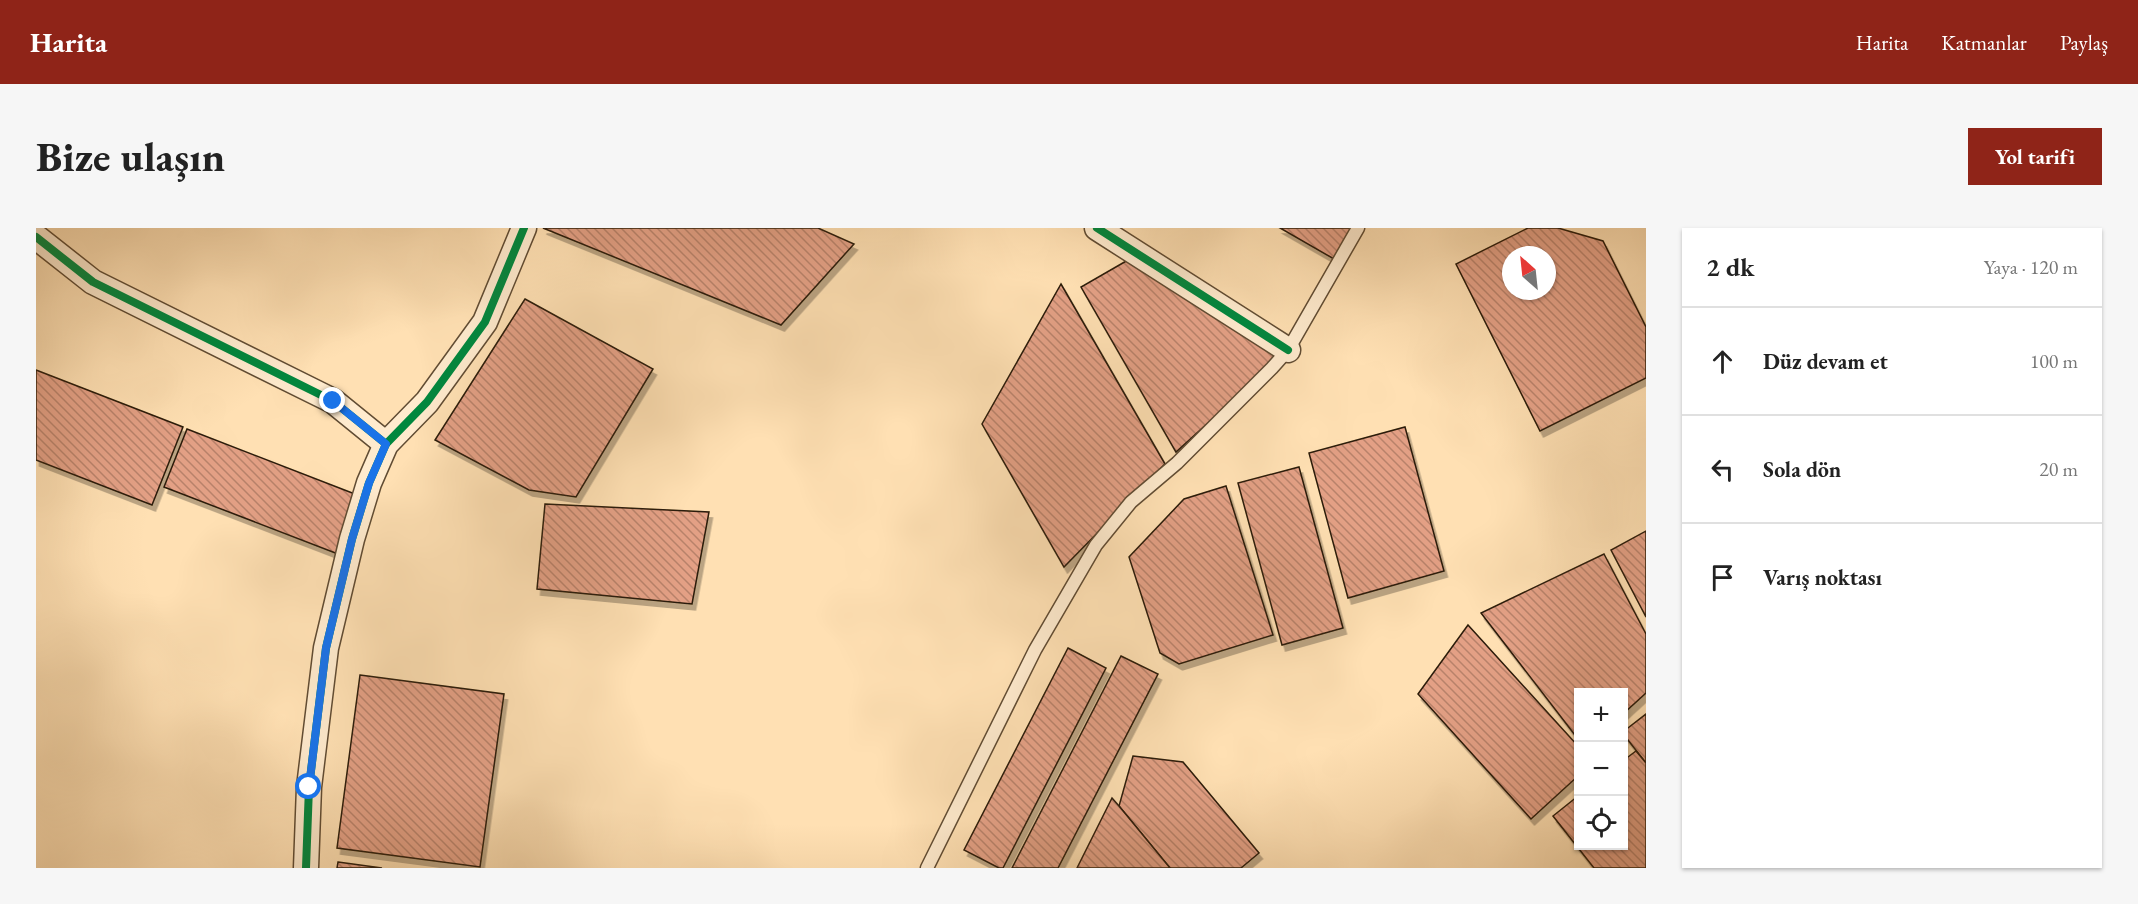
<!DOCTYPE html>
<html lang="tr">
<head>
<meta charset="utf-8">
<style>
	:root { --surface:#fff; --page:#f6f6f6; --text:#222; --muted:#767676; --line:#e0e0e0; --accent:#8f2418 }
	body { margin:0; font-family:"EB Garamond",serif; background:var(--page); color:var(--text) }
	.controls { position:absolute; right:18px; bottom:18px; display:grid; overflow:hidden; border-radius:0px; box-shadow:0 2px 4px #0004 }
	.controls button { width:54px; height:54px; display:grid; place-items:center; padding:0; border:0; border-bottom:2px solid var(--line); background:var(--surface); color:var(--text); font:30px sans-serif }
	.compass { position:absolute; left:1466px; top:18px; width:54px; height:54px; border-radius:50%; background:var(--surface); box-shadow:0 2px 4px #0004; rotate:333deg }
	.stop { position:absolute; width:18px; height:18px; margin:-14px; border:4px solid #1a73e8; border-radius:50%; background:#fff }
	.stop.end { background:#1a73e8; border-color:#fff; box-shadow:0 2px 6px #0008 }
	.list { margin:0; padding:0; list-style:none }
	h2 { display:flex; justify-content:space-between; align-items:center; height:78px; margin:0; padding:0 24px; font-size:26px }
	h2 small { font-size:20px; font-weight:400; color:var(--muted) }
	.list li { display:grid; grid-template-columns:39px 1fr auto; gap:18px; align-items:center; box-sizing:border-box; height:108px; padding:0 24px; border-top:2px solid var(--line) }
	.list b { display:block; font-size:22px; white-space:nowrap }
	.list em { font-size:20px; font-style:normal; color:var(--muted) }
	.icon { flex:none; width:33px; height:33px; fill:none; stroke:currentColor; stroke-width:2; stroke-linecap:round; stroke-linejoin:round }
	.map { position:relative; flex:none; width:1610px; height:640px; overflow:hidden; border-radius:0px }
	header { display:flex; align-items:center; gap:36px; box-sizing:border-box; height:84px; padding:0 30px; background:var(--accent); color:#fff }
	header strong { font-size:28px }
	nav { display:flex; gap:33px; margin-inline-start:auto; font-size:21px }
	.intro { display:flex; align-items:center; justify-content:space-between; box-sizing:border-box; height:144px; padding:0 36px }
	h1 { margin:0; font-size:42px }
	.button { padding:15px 27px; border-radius:0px; background:var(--accent); color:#fff; font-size:21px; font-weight:700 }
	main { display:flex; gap:36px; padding:0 36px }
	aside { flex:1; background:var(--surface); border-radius:0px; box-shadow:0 2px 4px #0004 }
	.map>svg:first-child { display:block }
</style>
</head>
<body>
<header>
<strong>Harita</strong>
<nav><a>Harita</a><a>Katmanlar</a><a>Paylaş</a></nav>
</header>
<div class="intro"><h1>Bize ulaşın</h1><a class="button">Yol tarifi</a></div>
<main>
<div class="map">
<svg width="1610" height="640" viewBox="0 0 1610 640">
	<defs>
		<pattern id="building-back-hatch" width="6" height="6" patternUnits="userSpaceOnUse" patternTransform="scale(1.5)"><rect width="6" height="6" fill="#e3a085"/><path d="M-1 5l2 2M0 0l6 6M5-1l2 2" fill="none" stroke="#b8826b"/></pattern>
		<filter id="shadow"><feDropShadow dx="3.5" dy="6" stdDeviation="0" flood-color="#0004"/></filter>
	</defs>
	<rect width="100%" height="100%" fill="#ffe0b3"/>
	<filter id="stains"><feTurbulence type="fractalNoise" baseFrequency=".00333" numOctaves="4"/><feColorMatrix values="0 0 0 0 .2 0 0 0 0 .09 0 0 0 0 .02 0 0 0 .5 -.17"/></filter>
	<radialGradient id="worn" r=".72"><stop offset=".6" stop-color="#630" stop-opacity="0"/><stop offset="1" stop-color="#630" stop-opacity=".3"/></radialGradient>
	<g fill="url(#building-back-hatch)" stroke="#2c1b08" stroke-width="1.5" fill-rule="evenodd" filter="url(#shadow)">
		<polygon points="507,0 782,0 818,16 745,97"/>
		<polygon points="1244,0 1316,0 1298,31"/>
		<path d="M1492 0H1522L1567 13 1610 99V150L1504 203 1420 36ZM1475 27H1511V63H1475Z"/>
		<polygon points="1099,28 1249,125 1140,224 1045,59"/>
		<polygon points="1025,56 1129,236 1028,339 946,196"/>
		<polygon points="489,71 617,141 540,269 493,262 399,212"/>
		<polygon points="0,142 147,199 116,277 0,232"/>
		<polygon points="1369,199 1408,343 1312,370 1273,225"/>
		<polygon points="151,201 324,268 302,326 128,259"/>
		<polygon points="1263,239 1307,400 1246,417 1202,255"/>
		<polygon points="1190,258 1237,407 1143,436 1124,425 1093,329 1148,271"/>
		<polygon points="509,276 673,284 656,376 501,361"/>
		<polygon points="1610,303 1610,389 1575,322"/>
		<polygon points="1568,326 1610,406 1610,465 1588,485 1588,464 1542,464 1542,511 1445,385"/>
		<polygon points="1432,397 1542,518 1542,548 1495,591 1382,466"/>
		<polygon points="1032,420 1070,440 967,640 963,640 928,622"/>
		<polygon points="1085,428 1122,446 1022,640 976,640"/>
		<polygon points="324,447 468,466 444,639 301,620"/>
		<polygon points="1610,486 1610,535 1588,507 1588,503"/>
		<polygon points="1600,523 1610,535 1610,640 1558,640 1517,588 1542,568 1542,618 1588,618 1588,532"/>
		<polygon points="1097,528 1147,534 1223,625 1205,640 1134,640 1083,578"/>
		<polygon points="1076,570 1083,578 1134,640 1041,640"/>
		<polygon points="302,634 346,640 301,640"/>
	</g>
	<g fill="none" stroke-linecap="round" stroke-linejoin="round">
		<defs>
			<polyline id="service" points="891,640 999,422 1060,317 1095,274 1141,235 1236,140 1252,122 1322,0"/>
			<g id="minor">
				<polyline points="1061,0 1252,122"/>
				<polyline points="0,9 57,54 297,173 350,216"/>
				<polyline points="270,640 273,559 290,420 316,311 333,255 350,216 391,174 449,94 488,0"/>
			</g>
		</defs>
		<use href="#service" stroke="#614c33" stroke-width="15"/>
		<use href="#minor" stroke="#614c33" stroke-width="27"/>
		<use href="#service" stroke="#ffebce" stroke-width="12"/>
		<use href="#minor" stroke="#ffebce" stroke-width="24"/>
		<defs>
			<g id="cycleway">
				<polyline points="1061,0 1252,122"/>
				<polyline points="0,9 57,54 297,173 350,216"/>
				<polyline points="270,640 273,559 290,420 316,311 333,255 350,216 391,174 449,94 488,0"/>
			</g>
		</defs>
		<use href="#cycleway" stroke="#ffebce" stroke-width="11"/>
		<use href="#cycleway" stroke="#00873e" stroke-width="8"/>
	</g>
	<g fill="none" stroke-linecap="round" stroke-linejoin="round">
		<polyline stroke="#1a73e8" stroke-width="8" points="273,559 290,420 316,311 333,255 350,216 297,173"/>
	</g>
	<rect width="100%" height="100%" filter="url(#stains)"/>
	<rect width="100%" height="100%" fill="url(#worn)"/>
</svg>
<div class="controls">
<button>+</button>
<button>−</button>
<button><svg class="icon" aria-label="locate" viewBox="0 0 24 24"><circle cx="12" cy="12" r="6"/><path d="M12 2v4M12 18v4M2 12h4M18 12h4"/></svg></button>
</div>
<svg class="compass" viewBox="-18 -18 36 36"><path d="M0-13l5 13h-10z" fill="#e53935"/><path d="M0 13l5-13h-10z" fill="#767676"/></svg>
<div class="stop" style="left:273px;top:559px"></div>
<div class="stop end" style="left:297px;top:173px"></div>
</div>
<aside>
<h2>2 dk<small>Yaya · 120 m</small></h2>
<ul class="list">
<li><svg class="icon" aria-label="ahead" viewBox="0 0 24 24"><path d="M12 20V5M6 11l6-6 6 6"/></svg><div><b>Düz devam et</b></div><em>100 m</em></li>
<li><svg class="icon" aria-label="left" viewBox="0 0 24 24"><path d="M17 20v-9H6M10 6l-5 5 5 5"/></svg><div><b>Sola dön</b></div><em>20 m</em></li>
<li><svg class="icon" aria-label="arrive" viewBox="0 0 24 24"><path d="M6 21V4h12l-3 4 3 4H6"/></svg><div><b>Varış noktası</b></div></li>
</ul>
</aside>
</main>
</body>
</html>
